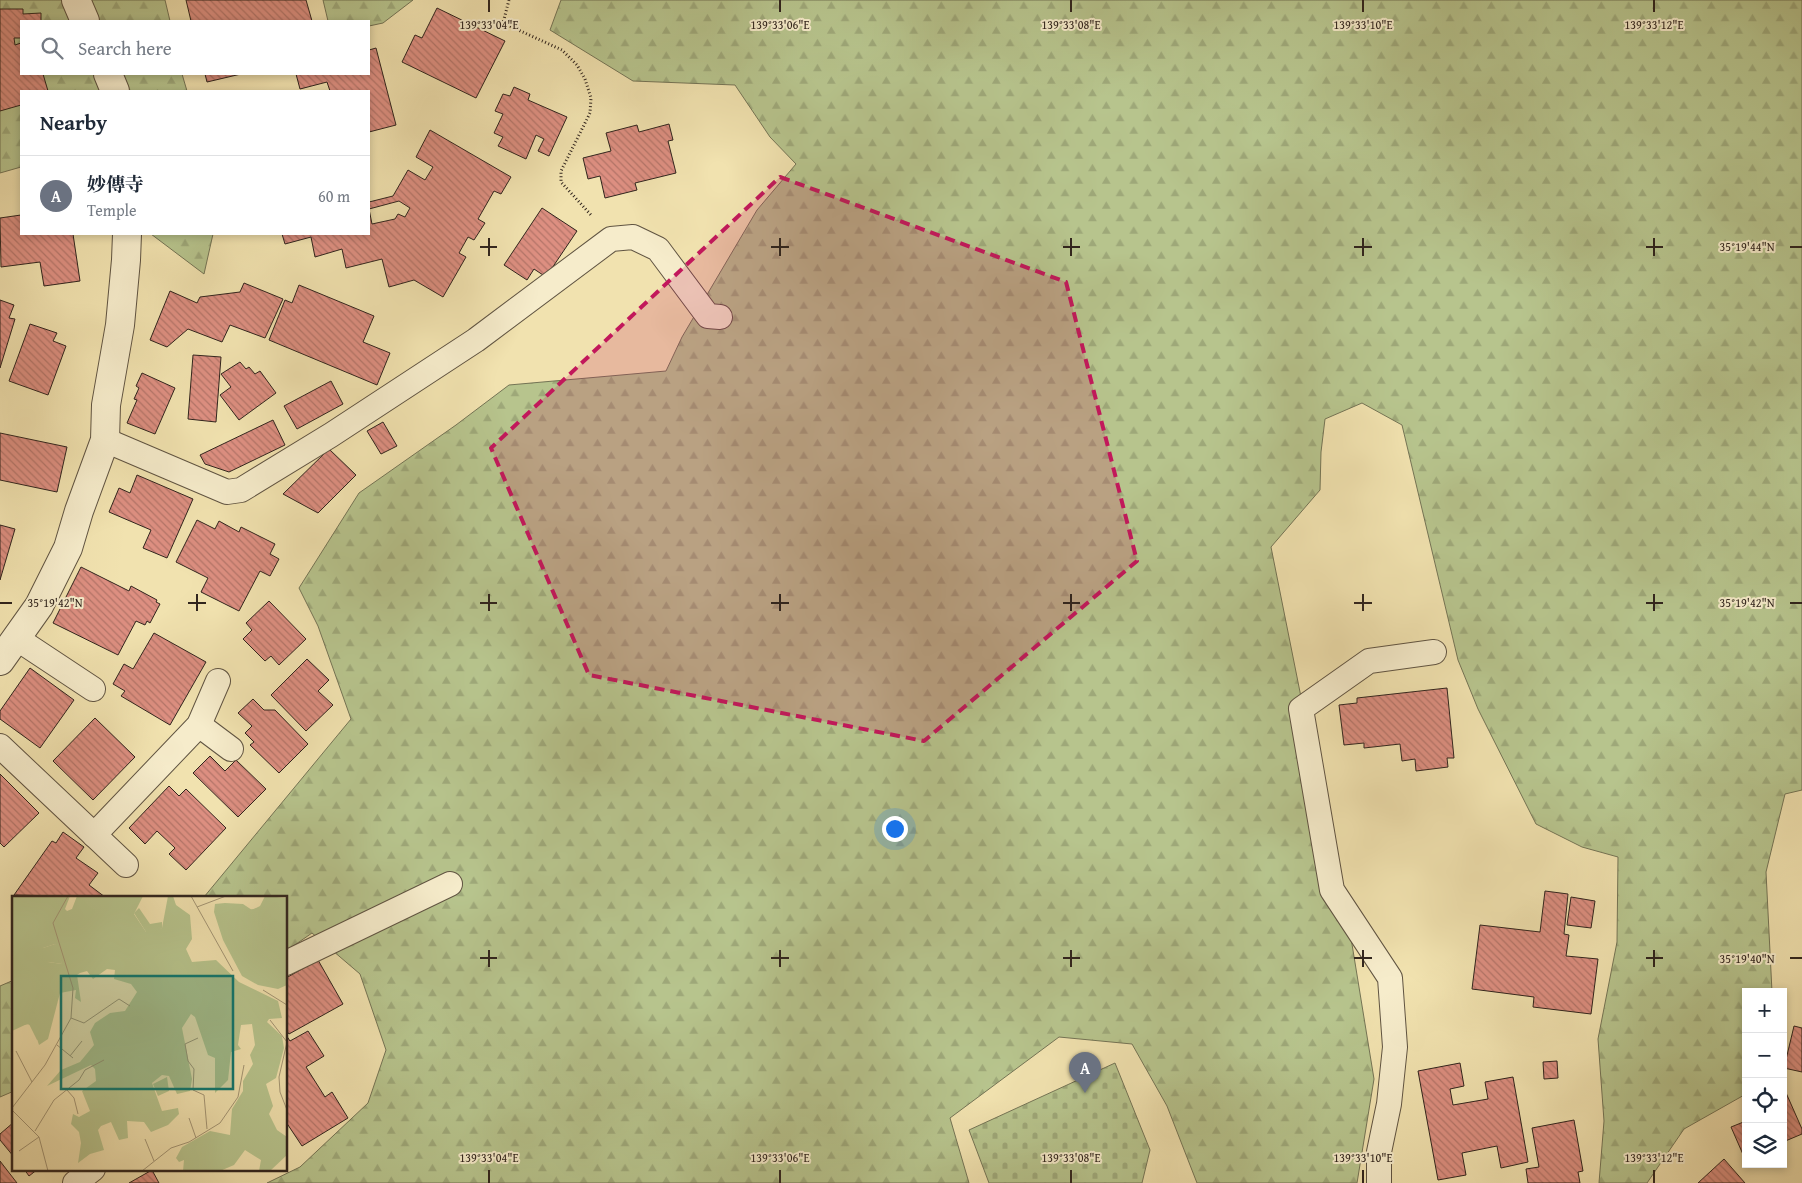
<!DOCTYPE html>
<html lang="en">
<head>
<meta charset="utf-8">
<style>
	:root { --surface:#fff; --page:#f2f2f3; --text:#1f2937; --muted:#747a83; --line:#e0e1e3; --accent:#b45309 }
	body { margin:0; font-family:"Gentium Book Plus","Noto Serif JP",serif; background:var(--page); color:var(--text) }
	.controls { position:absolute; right:15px; bottom:15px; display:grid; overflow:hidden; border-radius:0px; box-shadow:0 2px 8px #0003 }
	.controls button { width:45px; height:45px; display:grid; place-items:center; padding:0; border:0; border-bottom:1px solid var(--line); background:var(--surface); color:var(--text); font:25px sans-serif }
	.you { position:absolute; left:894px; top:828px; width:18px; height:18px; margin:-12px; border:4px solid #fff; border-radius:50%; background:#1a73e8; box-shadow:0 0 0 8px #1a73e833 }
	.badge { display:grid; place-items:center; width:32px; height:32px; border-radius:50%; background:var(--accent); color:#fff; font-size:16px; font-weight:700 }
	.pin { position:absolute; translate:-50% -41px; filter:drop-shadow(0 1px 2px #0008) }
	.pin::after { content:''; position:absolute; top:26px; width:18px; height:15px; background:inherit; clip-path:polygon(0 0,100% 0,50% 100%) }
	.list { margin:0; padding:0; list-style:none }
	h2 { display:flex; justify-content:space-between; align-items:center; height:65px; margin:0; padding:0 20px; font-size:21px }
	h2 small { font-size:16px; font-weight:400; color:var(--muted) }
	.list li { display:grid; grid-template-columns:32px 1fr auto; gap:15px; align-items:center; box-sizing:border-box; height:80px; padding:0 20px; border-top:1px solid var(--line) }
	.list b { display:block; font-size:19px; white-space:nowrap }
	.list p { margin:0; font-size:16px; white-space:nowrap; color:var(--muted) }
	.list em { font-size:16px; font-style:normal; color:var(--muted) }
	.icon { flex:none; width:28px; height:28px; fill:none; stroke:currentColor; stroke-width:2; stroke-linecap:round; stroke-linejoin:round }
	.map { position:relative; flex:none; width:1802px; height:1183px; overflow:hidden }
	.search { position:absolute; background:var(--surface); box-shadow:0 2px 8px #0003; left:20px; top:20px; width:350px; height:55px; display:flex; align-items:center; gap:12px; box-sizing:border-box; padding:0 18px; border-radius:0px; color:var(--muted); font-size:19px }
	.panel { position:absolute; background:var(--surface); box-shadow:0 2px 8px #0003; left:20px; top:90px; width:350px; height:145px; border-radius:0px }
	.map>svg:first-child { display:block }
</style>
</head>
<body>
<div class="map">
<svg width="1802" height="1183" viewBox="0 0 1802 1183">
	<defs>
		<pattern id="forest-firs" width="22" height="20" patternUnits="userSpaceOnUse" patternTransform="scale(1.25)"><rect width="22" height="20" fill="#b7c48d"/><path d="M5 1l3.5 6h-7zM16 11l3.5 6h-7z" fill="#9ea879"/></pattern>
		<pattern id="cemetery-stones" width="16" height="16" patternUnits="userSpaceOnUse" patternTransform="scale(1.25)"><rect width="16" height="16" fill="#b7c48d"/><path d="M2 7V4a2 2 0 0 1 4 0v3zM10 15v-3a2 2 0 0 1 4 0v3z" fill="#9ea879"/></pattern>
		<pattern id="building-back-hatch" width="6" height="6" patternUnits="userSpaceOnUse" patternTransform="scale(1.25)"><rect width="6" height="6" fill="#dd8f81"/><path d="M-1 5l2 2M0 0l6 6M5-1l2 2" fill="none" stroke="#b47569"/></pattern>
	</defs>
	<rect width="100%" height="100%" fill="#f1e2af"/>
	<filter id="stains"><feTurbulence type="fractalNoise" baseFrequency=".004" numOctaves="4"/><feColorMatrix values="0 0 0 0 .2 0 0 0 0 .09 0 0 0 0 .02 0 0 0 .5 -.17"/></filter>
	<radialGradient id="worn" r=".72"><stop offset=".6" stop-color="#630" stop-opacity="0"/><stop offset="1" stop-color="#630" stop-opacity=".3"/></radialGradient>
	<g fill="url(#forest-firs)" stroke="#747455">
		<polygon points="0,0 165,0 170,21 21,21 21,74 182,74 187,91 21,91 21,167 0,173"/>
		<polygon points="323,0 413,0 383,23 369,26 369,21 328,21"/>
		<polygon points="561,0 1802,0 1802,790 1785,794 1766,872 1772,992 1746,992 1746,1094 1684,1129 1647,1183 1599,1183 1604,1121 1598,1039 1617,942 1618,857 1582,847 1536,824 1478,709 1458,660 1402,425 1362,403 1325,419 1321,452 1320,490 1271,547 1306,722 1342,883 1374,1079 1357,1183 1197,1183 1167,1106 1132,1044 1059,1037 950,1118 969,1183 267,1183 300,1167 368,1103 386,1050 360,974 312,933 286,951 286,897 204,897 351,719 318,626 299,588 359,493 456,425 509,385 666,371 682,337 757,210 796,164 770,137 735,85 633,81 550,30"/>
		<polygon points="151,234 213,234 204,274"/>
		<polygon points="14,980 14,1091 0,1097 0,986"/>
	</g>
	<polygon fill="url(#cemetery-stones)" stroke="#747455" points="1115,1063 1150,1150 1142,1183 989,1183 969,1130"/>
	<g fill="url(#building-back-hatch)" stroke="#30241d" fill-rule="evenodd">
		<polygon points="186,0 306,0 312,21 191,21"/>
		<polygon points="437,8 505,41 476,98 402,62 415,35 422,38"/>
		<polygon points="0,9 23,9 23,14 41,13 41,21 21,21 21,38 14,38 15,45 21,43 21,74 43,74 48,91 21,91 21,105 0,111"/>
		<polygon points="376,48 396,125 369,132 369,91 330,91 327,82 300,89 296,74 369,74 369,50"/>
		<polygon points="205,74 241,74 207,82"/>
		<polygon points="514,87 530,94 528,100 567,117 549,156 538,151 544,139 536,135 526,159 498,146 503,137 494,133 503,114 495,111 503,94 510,96"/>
		<polygon points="669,124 673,140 668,141 676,173 635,183 637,190 605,198 600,176 588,179 583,158 611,151 606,133 637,125 639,132"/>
		<path d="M430 130 511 177 501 194 494 191 478 219 485 223 474 240 468 237 459 253 466 257 443 297 414 280 389 287 382 259 346 268 342 249 315 257 311 237 285 244 282 234H369V202L393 196 408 170 425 180 433 167 416 157ZM399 201 410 208 405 217 398 214 395 219 372 224 369 209Z"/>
		<polygon points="542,208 577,231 546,277 534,269 527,280 504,265"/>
		<polygon points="21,215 21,234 73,234 80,281 44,286 40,262 1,267 0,218"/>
		<polygon points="244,283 283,299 265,338 230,325 222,342 188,329 167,347 150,340 170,291 197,303 200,297 240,292"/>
		<polygon points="299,285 374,316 363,342 390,353 377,385 269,340 285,300 292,303"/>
		<polygon points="0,300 14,305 9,318 15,319 0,368"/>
		<polygon points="30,324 57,333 53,341 66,346 48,395 9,381"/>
		<polygon points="193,355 221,357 216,422 188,419"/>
		<polygon points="240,362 246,369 249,367 255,374 260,371 276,393 239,420 220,395 231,387 221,374"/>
		<polygon points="142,373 175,388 155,434 127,423 137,400 134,399 139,388 136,386"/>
		<polygon points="331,381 343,404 297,429 284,406"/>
		<polygon points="273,420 285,445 229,472 205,464 200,455"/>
		<polygon points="383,422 397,446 381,454 367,431"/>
		<polygon points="0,433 67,447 57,492 0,480"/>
		<polygon points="329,449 356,475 318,513 283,494"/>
		<polygon points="137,475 193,499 167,558 143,548 151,530 109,512 119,488 130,493"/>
		<polygon points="197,520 215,529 219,521 239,532 241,527 275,544 270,554 279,559 270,576 260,571 239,611 201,592 208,578 176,562"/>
		<polygon points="0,525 15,529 0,580"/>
		<polygon points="81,567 129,591 131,586 157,600 156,602 160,604 150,623 147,621 145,625 136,621 118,655 53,623"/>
		<polygon points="269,601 306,639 279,665 271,656 265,661 243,639 252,630 246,623"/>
		<polygon points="154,633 206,662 170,725 121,696 125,691 113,684 124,664 133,669"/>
		<polygon points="307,659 329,680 318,691 333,705 306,731 271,695"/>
		<polygon points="30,668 74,700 40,748 0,719 0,711"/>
		<polygon points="1447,688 1454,758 1447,758 1448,767 1416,771 1415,759 1402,761 1400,744 1364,748 1364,743 1344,745 1339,705 1357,703 1357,698"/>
		<polygon points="253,699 264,710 275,710 308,744 279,773 250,745 254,742 245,733 252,726 238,713"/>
		<polygon points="95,718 135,757 93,800 53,761"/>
		<polygon points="210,756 225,771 236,760 266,789 238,817 193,773"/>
		<polygon points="0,774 39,813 4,847 0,843"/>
		<polygon points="169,786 179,796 186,789 226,828 186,870 169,854 175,848 157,831 145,844 129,828"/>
		<polygon points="63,832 84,847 76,858 98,873 89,885 105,897 14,895 52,841 56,843"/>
		<polygon points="1545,891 1568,894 1564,934 1569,935 1566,956 1598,959 1591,1014 1533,1007 1534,997 1472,989 1480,925 1540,932"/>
		<polygon points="1571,897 1595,901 1591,928 1567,925"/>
		<polygon points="318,960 343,1004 289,1034 286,1030 286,978"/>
		<polygon points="1794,1026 1802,1028 1802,1072 1784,1068"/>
		<polygon points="308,1031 324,1056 306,1067 325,1097 332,1092 348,1118 302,1146 286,1122 286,1035 290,1041"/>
		<polygon points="1557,1061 1558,1078 1544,1079 1543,1062"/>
		<polygon points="1460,1063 1464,1086 1450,1089 1453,1105 1488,1099 1485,1082 1513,1077 1528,1162 1501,1168 1497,1146 1462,1153 1466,1175 1438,1180 1418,1071"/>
		<polygon points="1783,1086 1802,1129 1802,1134 1783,1142"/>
		<polygon points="1574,1120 1583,1171 1578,1172 1580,1183 1528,1183 1526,1169 1539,1167 1532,1128"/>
		<polygon points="1746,1121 1746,1159 1745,1159 1731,1127"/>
		<polygon points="14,1122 14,1157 0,1140 0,1134"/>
		<polygon points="1724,1159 1745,1183 1698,1183"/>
		<polygon points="0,1161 17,1183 0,1183"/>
		<polygon points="24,1169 38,1169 29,1176"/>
		<polygon points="152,1170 159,1183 129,1183"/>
	</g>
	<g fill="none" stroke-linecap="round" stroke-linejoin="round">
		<defs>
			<g id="lane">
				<polyline points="105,440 227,492 241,490 331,435 476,340 611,239 633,237 658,249 708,316 720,317"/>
				<polyline points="16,638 93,689"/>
				<polyline points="199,725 231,749"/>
				<polyline points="0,746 126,865"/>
				<polyline points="94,835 199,725 218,681"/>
				<polyline points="286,963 450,884"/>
				<polyline points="75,1183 93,1169"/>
				<polyline points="1379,1183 1379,1152 1389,1104 1395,1047 1390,978 1332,890 1301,709 1369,661 1434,652"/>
			</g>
			<g id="street">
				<polyline points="76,0 85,21"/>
				<polyline points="108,74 115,91"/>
				<polyline points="0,661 39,606 68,548 79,511 105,440 106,405 120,325 126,260 127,234"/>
			</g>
		</defs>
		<use href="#lane" stroke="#605442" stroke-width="26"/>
		<use href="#street" stroke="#605442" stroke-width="30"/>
		<polyline stroke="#30241d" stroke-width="3" stroke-dasharray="1 2.5" stroke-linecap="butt" points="509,0 503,23 562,50 577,65 585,79 591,98 590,113 561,171 561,182 591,215"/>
		<use href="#lane" stroke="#f6eccb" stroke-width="24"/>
		<use href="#street" stroke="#f6eccb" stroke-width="28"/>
	</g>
	<path fill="#c2185b" fill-opacity="0.2" stroke="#c2185b" stroke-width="4" stroke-dasharray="10 6" stroke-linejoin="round" d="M780 177 1066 282 1137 561 924 741 589 675 491 448Z"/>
	<path fill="none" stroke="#30241d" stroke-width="2" d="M489 0V12M780 0V12M1071 0V12M1363 0V12M1654 0V12M489 238V256M780 238V256M1071 238V256M1363 238V256M1654 238V256M480 247H497M771 247H789M1063 247H1080M1354 247H1372M1646 247H1663M1790 247H1802M197 594V611M489 594V611M780 594V611M1071 594V611M1363 594V611M1654 594V611M0 603H12M188 603H206M480 603H497M771 603H789M1063 603H1080M1354 603H1372M1646 603H1663M1790 603H1802M489 950V967M780 950V967M1071 950V967M1363 950V967M1654 950V967M480 958H497M771 958H789M1063 958H1080M1354 958H1372M1646 958H1663M1790 958H1802M489 1170V1183M780 1170V1183M1071 1170V1183M1363 1170V1183M1654 1170V1183"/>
	<g transform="translate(12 896)">
		<rect width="275" height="275" fill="#f1e2af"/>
		<path d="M0 0H58L53 13 55 15 60 13 65 0H131L122 18 134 36 150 32 156 0H161L164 9 178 19 180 43 174 53 180 66 204 64 227 86 266 105 270 122 257 123 255 126 270 140 272 152 264 182 254 188 261 210 257 218 265 234 275 241V259L258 275H247L249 264 233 254 222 269 208 275H171L172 264 167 266 164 262 170 251 198 235 218 239 220 213 231 195V185L241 168 238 159 243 149 240 128 229 129 226 149 229 153 219 156 216 184 203 197V162L196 159 183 121 179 118 170 132 180 183 178 195 165 198 157 180 150 179 140 187 150 215 166 212 167 218 156 229 139 236 132 226 115 225 116 242 107 244 99 226 89 230 86 234 92 254 78 258 66 267 69 247 67 236 59 228 61 218 67 221 78 215 70 195 84 185 83 173 79 169 35 190 49 174 68 166 82 149 78 136 83 127 98 117 113 115 125 96 119 88 102 83 103 74 95 73 81 83 75 75 68 77 65 79 69 106 63 102 64 94 48 97 36 143 27 149 21 130 15 128 0 135ZM43 48 50 68 36 66 31 52ZM253 0 275 2V89L266 93 246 89 230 80 211 44 202 16 203 8 213 7 231 8 240 14 248 10Z" fill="#b7c48d" fill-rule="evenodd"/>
		<path d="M258 5 267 12 259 18 252 34 235 33 225 16 252 11ZM127 12 138 28 150 26V32L143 36H134L122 17ZM43 48 48 53 50 68 30 65 31 52ZM22 116 28 143 25 144 17 128 0 131V119ZM155 181 157 195 146 200 141 188Z" fill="#b7c48d"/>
		<path fill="none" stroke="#a49675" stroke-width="1" d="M179 0 221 75M185 11 214 0M251 94 275 109M59 122 72 127 107 103 118 110M258 124 275 146 267 181 268 196 275 214M186 142 173 148 176 165 182 173 181 194 192 199 195 233M45 149 61 162M4 155 20 186M58 160 70 145M55 194 62 202 66 218M0 212 33 169 59 122 61 92 41 27 56 0M0 214 27 241 36 275M177 222 184 242M23 235 42 204 67 184 73 174 92 164M133 243 142 265M7 255 27 241M130 275 159 252 177 246 208 227 226 201 232 169"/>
		<path fill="#0f766e" fill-opacity="0.15" stroke="#0f766e" stroke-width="2.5" d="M49 80H221V193H49Z"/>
		<rect width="275" height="275" fill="none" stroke="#30241d" stroke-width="2.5"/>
	</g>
	<g font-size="12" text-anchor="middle" fill="#30241d" stroke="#f6eccb" stroke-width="4" stroke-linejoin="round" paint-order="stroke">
		<text x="489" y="29">139°33'04"E</text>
		<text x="780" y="29">139°33'06"E</text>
		<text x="1071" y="29">139°33'08"E</text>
		<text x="1363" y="29">139°33'10"E</text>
		<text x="1654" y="29">139°33'12"E</text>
		<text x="1747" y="251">35°19'44"N</text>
		<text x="55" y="607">35°19'42"N</text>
		<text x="1747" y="607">35°19'42"N</text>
		<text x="1747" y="963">35°19'40"N</text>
		<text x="489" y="1162">139°33'04"E</text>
		<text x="780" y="1162">139°33'06"E</text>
		<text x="1071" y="1162">139°33'08"E</text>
		<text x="1363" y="1162">139°33'10"E</text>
		<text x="1654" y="1162">139°33'12"E</text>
	</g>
	<rect width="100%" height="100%" filter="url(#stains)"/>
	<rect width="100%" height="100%" fill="url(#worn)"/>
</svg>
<div class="controls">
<button>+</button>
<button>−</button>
<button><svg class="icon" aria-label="locate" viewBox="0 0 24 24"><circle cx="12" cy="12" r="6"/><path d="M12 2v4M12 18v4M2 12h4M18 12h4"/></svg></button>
<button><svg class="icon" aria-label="layers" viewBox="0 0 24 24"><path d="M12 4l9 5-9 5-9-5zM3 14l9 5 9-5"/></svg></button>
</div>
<div class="you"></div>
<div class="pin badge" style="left:1085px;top:1093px;background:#6b7280">A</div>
<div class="search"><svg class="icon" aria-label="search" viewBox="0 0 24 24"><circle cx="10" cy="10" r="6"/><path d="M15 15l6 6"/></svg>Search here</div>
<section class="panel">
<h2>Nearby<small></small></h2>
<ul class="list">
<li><span class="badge" style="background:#6b7280">A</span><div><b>妙傳寺</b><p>Temple</p></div><em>60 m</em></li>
</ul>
</section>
</div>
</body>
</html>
